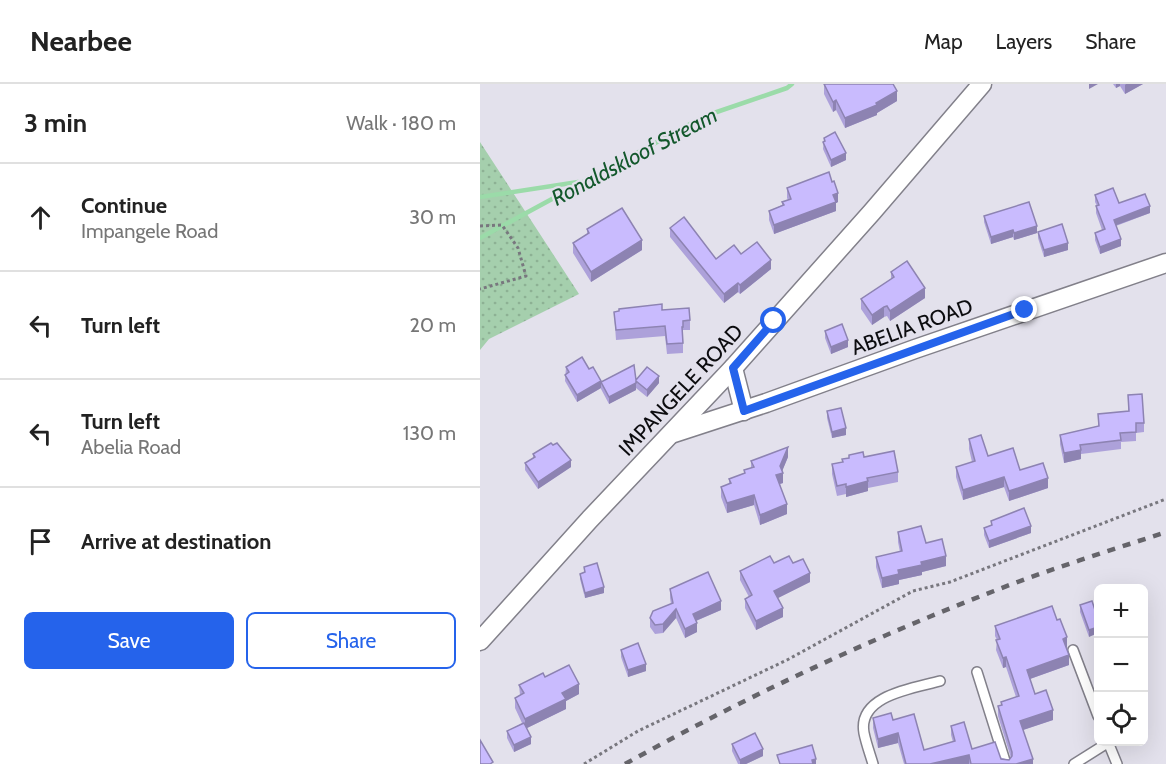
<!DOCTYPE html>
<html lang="en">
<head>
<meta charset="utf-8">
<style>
	:root { --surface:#fff; --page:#f6f6f6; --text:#222; --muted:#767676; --line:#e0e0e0; --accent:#2563eb }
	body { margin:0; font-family:Cabin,sans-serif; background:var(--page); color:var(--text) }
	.controls { position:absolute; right:18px; bottom:18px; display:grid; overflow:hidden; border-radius:9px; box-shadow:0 6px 24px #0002 }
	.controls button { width:54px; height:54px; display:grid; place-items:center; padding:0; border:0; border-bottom:2px solid var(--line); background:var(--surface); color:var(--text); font:30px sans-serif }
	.stop { position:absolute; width:18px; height:18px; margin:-14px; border:4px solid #2563eb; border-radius:50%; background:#fff }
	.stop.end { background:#2563eb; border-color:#fff; box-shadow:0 2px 6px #0008 }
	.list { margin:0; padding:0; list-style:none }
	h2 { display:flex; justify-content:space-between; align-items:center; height:78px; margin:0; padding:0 24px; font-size:26px }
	h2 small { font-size:20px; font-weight:400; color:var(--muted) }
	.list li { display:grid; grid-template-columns:39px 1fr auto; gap:18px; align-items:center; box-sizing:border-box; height:108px; padding:0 24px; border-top:2px solid var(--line) }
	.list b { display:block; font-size:22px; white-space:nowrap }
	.list p { margin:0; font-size:20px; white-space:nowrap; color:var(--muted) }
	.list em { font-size:20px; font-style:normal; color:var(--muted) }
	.actions { display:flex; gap:12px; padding:18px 24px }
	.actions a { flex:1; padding:14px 0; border:2px solid var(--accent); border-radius:9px; text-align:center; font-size:21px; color:var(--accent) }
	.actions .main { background:var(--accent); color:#fff }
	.icon { flex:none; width:33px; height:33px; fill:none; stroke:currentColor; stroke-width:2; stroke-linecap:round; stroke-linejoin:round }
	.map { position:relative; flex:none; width:686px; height:680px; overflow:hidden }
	header { display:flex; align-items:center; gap:36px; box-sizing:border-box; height:84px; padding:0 30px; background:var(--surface); border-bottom:2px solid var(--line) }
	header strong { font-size:28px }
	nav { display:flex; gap:33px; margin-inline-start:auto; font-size:21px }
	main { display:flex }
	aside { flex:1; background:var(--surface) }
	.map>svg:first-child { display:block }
</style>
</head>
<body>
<header>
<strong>Nearbee</strong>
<nav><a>Map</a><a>Layers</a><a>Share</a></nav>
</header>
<main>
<aside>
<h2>3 min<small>Walk · 180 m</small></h2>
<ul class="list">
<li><svg class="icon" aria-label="ahead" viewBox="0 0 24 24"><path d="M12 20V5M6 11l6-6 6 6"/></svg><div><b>Continue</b><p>Impangele Road</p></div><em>30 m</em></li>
<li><svg class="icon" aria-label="left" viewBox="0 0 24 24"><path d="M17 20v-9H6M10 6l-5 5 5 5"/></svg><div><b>Turn left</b></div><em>20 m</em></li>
<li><svg class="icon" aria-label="left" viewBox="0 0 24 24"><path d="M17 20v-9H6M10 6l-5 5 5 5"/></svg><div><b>Turn left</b><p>Abelia Road</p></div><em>130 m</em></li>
<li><svg class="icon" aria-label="arrive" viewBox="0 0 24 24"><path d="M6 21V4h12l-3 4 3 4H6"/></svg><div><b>Arrive at destination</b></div></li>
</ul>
<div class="actions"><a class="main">Save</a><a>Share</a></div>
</aside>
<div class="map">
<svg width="686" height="680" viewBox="0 0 686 680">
	<defs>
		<pattern id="grass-dots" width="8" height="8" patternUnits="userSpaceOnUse" patternTransform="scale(1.5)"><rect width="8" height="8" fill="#a5cfad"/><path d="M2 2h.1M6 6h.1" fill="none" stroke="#8db194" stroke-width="1.8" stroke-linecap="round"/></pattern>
	</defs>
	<rect width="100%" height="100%" fill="#e3e1ec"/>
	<polygon fill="url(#grass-dots)" points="0,58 99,210 9,255 0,266"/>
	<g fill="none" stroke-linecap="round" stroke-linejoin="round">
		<g stroke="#9bdba9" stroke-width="4.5">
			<polyline points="0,113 98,98"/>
			<polyline points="0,154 225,32 307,4 312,0"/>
		</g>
		<defs>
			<g id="service">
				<polyline points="593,566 618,632"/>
				<polyline points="497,588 526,680"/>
				<polyline points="628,658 637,680"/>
				<path d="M393 680C390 670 386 659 384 649 377 611 435 604 460 597"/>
				<polyline points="594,680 629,658"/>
			</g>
			<g id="minor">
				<polyline points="253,284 264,327"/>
				<polyline points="194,349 286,319 435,265 686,179"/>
				<polyline points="0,557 110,435 253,284 392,128 502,0"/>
			</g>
		</defs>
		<use href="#service" stroke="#82808a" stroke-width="12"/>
		<use href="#minor" stroke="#82808a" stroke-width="21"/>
		<g stroke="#78777e" stroke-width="3" stroke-dasharray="3 3" stroke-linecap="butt">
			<polyline points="0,142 22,141 38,164 46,192 0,205"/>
			<polyline points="104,680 158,647 307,576 433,507 470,498 686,415"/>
		</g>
		<use href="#service" stroke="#fff" stroke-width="9"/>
		<use href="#minor" stroke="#fff" stroke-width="18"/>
		<path stroke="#65646a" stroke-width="4.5" stroke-dasharray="8 8" stroke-linecap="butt" d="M145 680C264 614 387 556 514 507 570 485 629 467 686 448"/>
	</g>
	<g fill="#ada1da">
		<polygon points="344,0 417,17 397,29 397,31 365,44 356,26 353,28 344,10"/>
		<polygon points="633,0 663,0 645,10 640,2 636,4"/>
		<polygon points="344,54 366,76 351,83 343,65"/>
		<polygon points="307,104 358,118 356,119 356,127 294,150 289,136 289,127 302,121 302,118 308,116 307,114"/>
		<polygon points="615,111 670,129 636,142 641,162 620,170 615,156 615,149 622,146 616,129 616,122 617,122 615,118"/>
		<polygon points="504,132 557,149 534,156 533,153 511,160 504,138"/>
		<polygon points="190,144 236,175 261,170 291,185 260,210 258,208 244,219 190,153"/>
		<polygon points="107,145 162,166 111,198 93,169 93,159 107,150"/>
		<polygon points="558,148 588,166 564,173 558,154"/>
		<polygon points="411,188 445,214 410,237 407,232 404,233 392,241 381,225 381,215 411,195"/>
		<polygon points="182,226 210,236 210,246 203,246 203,269 187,270 185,252 136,256 134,228"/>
		<polygon points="345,247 368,263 351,270 345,254"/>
		<polygon points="86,283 109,285 121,304 97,318 85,297"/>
		<polygon points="156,296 179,299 167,313 156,304 156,306 129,320 121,305 121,298"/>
		<polygon points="648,311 664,339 664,348 656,349 656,357 641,358 641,365 601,370 601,375 584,379 580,360 580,351 618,342 618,330 648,328"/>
		<polygon points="347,327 366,351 352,354 347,334"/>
		<polygon points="489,355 508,372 540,386 568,404 529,417 524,403 483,416 476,393 476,383 492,378 489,365"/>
		<polygon points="53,370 91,383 58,405 45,386 45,379 53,374"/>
		<polygon points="369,371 384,373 418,388 418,398 388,404 388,407 366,413 366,410 357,412 352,390 352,380 362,378 362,375 369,374"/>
		<polygon points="308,373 302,387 303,399 300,400 307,430 280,441 274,421 247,429 241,413 241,403 249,400 249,395 264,390 264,386 271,384 271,377"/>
		<polygon points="511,437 551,449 509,464 504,451 504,444 511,441"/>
		<polygon points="418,448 446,459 466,482 442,488 442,491 419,496 419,500 402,504 396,483 396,473 420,468 418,458"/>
		<polygon points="294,479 313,479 330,498 298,514 303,533 276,546 265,524 265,515 269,513 260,496 260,487"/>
		<polygon points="104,483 124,509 105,514 100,495 100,490 104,488"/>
		<polygon points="190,505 241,526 216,537 217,548 205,554 196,534 183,549 175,550 170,543 170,534 191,520 190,514"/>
		<polygon points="600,521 615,526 609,553 600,528"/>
		<polygon points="515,542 587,563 589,581 550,595 555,610 573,636 543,646 553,680 424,680 418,659 398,664 393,644 393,634 413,636 444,666 473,658 471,651 471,642 492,665 529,676 531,674 518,632 518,622 521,621 521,618 536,613 526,583 523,584 516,566 517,556 515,552"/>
		<polygon points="141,566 166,587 148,593 141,573"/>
		<polygon points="65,593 99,610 86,617 86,625 47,644 51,660 34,668 27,654 27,647 42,639 35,624 35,614 40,611 39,601"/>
		<polygon points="252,660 283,672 266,680 258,680 252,667"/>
	</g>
	<g fill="#8d83b2">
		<polygon points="609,0 618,0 609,5"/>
		<polygon points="636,0 640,0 640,2 636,4"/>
		<polygon points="646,0 663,0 645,10 645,1"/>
		<polygon points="417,7 417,17 397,29 397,31 365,44 365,34 396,19"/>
		<polygon points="356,16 356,26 353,28 353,18"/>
		<polygon points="366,69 366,76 351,83 351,76"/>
		<polygon points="358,109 358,118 356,119 356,127 294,150 294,141"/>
		<polygon points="670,122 670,129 634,142 634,136"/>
		<polygon points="557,142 557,149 534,156 534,149"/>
		<polygon points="533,146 533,153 511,160 511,153"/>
		<polygon points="641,155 641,162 620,170 620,163"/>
		<polygon points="162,156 162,166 111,198 111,188"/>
		<polygon points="588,159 588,166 564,173 564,166"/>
		<polygon points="291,176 291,185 260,210 260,201"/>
		<polygon points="258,199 258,208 244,219 244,210"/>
		<polygon points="445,204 445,214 410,237 410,227"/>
		<polygon points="404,223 404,233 392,241 392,231"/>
		<polygon points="368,256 368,263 351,270 351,263"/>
		<polygon points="179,292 179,299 167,313 167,306"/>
		<polygon points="121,297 121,304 97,318 97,311"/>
		<polygon points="156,299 156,306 129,320 129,313"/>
		<polygon points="366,344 366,351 352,354 352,348"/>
		<polygon points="308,363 308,373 301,390 303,389 303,399 296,401 296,391"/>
		<polygon points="601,366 601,375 584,379 584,369"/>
		<polygon points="91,376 91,383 58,405 58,398"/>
		<polygon points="524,393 524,403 483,416 483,406"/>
		<polygon points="568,394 568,404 529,417 529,407"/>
		<polygon points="388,397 388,407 366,413 366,403"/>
		<polygon points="274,411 274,421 247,429 247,419"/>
		<polygon points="307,420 307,430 280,441 280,431"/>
		<polygon points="551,442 551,449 509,464 509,457"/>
		<polygon points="466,472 466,482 442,488 442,491 419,496 419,500 402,504 402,494 418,486 441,478"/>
		<polygon points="330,489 330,498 294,516 294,507"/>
		<polygon points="124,503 124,509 105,514 105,509"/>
		<polygon points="241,517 241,526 213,538 213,530"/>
		<polygon points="303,524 303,533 276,546 276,537"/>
		<polygon points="196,525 196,534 183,549 183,540"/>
		<polygon points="217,539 217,548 205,554 205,545"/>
		<polygon points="618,543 618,549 609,553 609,546"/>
		<polygon points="587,553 587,563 583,564 583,555"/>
		<polygon points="667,564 667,571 663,573 663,566"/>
		<polygon points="589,571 589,581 547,596 547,586"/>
		<polygon points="526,573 526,583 523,584 523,574"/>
		<polygon points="166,580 166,587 148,593 148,586"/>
		<polygon points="99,600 99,610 86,617 86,625 45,645 45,635 82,609"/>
		<polygon points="573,626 573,636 540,647 540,637"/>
		<polygon points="418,649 418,659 398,664 398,655"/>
		<polygon points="51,653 51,660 34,668 34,661"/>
		<polygon points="283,665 283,672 266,680 260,680 260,676"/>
		<polygon points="489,671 489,680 450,680"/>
		<polygon points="336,675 336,680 332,680 332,676"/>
		<polygon points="553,675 553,680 536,680"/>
	</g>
	<g fill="#c9bbfe" stroke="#8d83b2" stroke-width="1.5">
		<polygon points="344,0 413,0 417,7 396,19 397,21 365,34 356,16 353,18"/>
		<polygon points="355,48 366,69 351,76 343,58 345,57 344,54"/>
		<polygon points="349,88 352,98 354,97 358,109 353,111 356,118 294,141 289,127 304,121 302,118 311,115 307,104"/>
		<polygon points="633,104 639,119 665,110 670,122 634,136 641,155 620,163 615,149 625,145 616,122 619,121 615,111"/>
		<polygon points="549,118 557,142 534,149 533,146 511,153 504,132"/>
		<polygon points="142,124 162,156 111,188 93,159 109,149 107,145"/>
		<polygon points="204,133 236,175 254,161 261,170 277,158 291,176 260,201 258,199 244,210 190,144"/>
		<polygon points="582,140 588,159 564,166 558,148"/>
		<polygon points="427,177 445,204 410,227 407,222 404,223 392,231 381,215 414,193 411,188"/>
		<polygon points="182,220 182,226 209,224 210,236 203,237 203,243 202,243 203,259 187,260 185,242 136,246 134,228 139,227 139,225"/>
		<polygon points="362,240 368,256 351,263 345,247"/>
		<polygon points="102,273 109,285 113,283 121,297 97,311 85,291 89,288 86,283"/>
		<polygon points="154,281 156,296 167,283 179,292 167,306 156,297 156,299 129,313 121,298"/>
		<polygon points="662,310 664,339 656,339 656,348 640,349 641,356 600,361 601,366 584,369 580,351 619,342 618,330 649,327 648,311"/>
		<polygon points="361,324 366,344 352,348 347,327"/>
		<polygon points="501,351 508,372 533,364 540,386 563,379 568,394 529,407 524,393 483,406 476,383 495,377 489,355"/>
		<polygon points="71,359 73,361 77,359 91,376 58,398 45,379 55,373 53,370"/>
		<polygon points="308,363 300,382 303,389 296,391 307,420 280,431 274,411 247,419 241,403 251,399 249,395 265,389 264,386 274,383 271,377"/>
		<polygon points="414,367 418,388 387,394 388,397 366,403 366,400 357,402 352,380 363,378 362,375 369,374 369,371 383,368 384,373"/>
		<polygon points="544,424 551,442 509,457 504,444 512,441 511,437"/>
		<polygon points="441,442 446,459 462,455 466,472 441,478 442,481 418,486 419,490 402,494 396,473 422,467 418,448"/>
		<polygon points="290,472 294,479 309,472 313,479 323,475 330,489 294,507 303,524 276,537 265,515 272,511 260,487"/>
		<polygon points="117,479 124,503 105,509 100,490 105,488 104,483"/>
		<polygon points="228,488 241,517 213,530 217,539 205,545 196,525 183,540 175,541 170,534 173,527 193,519 190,505"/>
		<polygon points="612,517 615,526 618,525 618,543 609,546 600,521"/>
		<polygon points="572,522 577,536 580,535 587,553 583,555 589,571 547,586 555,610 566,606 573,626 540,637 553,675 536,680 491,680 489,671 450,680 426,680 418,649 398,655 393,634 411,629 413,636 434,630 444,666 475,657 471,642 484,638 492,665 515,658 521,675 529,676 532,672 532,668 518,622 522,621 521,618 539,612 526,573 523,574 516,556 520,555 515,542"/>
		<polygon points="663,554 667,564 663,566"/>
		<polygon points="158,559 166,580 148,586 141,566"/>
		<polygon points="89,581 99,600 82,609 86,615 45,635 35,614 44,609 39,601 63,589 65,593"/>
		<polygon points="44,639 51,653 34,661 27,647"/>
		<polygon points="275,649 283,665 260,676 252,660"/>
		<polygon points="0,656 13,678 10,680 0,680"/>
		<polygon points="332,661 336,675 332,676 333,680 300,680 297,671"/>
	</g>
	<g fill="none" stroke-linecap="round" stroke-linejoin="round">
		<polyline stroke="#2563eb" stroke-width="8" points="294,237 253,284 264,327 545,226"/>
	</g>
	<g text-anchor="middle" stroke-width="4.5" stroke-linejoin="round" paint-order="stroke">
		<g font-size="21" fill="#0c0c0f" stroke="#e3e1ec">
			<text transform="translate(432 243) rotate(-20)" y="7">ABELIA ROAD</text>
			<text transform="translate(201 306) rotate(-47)" y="7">IMPANGELE ROAD</text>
		</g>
		<g font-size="22" font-style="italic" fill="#13582c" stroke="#e3e1ec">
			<text transform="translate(154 72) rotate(-28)" y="8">Ronaldskloof Stream</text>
		</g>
	</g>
</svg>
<div class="controls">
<button>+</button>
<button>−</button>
<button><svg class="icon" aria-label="locate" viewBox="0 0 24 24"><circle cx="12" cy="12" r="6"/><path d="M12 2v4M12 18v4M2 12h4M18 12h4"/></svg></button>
</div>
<div class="stop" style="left:294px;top:237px"></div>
<div class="stop end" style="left:545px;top:226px"></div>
</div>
</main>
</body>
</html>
